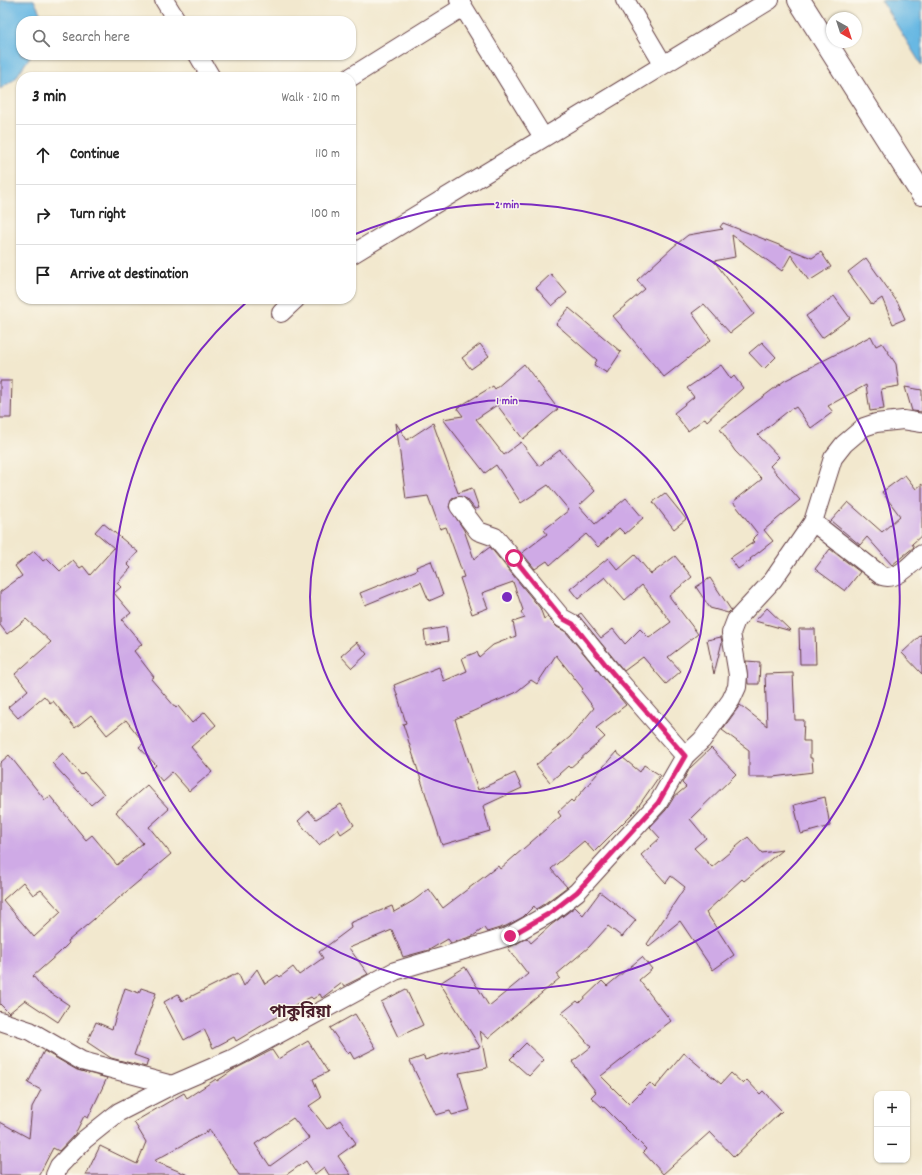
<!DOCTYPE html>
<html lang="en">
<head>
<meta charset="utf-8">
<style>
	:root { --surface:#fff; --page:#f6f6f6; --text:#222; --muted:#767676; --line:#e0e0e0 }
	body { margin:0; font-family:Dekko,"Noto Sans Bengali",sans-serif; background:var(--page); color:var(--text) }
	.controls { position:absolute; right:12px; bottom:12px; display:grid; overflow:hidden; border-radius:8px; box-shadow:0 1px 3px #0004 }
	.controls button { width:36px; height:36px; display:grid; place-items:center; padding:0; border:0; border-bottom:1px solid var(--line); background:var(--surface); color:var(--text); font:20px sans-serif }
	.compass { position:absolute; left:826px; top:12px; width:36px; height:36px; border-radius:50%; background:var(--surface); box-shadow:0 1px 3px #0004; rotate:141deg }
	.stop { position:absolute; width:12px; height:12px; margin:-9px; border:3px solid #db2777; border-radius:50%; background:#fff }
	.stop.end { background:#db2777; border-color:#fff; box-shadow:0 1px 4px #0008 }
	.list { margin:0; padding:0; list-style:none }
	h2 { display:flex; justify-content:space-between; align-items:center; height:52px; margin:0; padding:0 16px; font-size:17px }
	h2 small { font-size:13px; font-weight:400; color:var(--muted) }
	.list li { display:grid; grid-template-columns:26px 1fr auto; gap:12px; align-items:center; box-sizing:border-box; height:60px; padding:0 16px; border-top:1px solid var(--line) }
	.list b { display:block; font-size:15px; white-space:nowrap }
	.list em { font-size:13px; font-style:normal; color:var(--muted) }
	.icon { flex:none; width:22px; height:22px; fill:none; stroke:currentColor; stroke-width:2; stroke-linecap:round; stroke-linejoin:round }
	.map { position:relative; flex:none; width:922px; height:1175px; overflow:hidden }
	.search { position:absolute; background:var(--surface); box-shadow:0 1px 3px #0004; left:16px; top:16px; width:340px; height:44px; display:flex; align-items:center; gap:10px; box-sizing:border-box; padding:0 14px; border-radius:16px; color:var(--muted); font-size:15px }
	.panel { position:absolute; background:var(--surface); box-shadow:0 1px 3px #0004; left:16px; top:72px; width:340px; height:232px; border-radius:16px }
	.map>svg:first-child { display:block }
</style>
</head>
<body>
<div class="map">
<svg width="922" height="1175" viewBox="0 0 922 1175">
	<rect width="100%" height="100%" fill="#fbf7ec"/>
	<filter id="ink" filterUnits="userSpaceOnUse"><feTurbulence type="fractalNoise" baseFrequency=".025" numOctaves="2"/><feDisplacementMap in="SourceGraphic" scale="8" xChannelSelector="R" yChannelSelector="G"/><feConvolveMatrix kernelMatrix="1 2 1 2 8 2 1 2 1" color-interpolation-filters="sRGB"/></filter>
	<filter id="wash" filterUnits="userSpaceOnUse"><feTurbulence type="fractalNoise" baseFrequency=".012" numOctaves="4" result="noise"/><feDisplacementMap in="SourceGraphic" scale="16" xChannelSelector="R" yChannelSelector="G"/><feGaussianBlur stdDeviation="0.9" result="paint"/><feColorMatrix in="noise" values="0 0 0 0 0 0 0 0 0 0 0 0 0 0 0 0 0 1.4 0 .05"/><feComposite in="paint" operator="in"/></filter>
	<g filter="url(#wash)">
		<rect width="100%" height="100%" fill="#f2e8ce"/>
		<g fill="#67b8e3" stroke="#586c87">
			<polygon points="0,0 34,0 44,21 21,21 21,55 31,55 15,79 0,89"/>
			<polygon points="881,0 922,0 922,66"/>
		</g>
		<g id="blocks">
			<g fill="#cfaae6" fill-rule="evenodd">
				<polygon points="723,223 812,258 821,252 831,267 809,281 791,255 782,271 732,235 735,257 714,261 754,314 730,333 704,304 692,313 711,340 664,377 613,316 645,289 637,280 673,247 688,235 723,229 720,227"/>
				<polygon points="866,258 898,303 905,319 893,324 882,298 872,305 848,272"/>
				<polygon points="551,274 567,293 552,306 536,288"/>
				<polygon points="834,296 850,318 822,338 806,316"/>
				<polygon points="569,308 621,352 607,373 594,365 597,360 556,324"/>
				<polygon points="871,336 876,346 882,343 896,364 899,386 881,389 884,409 870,411 866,385 828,406 833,412 811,428 796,407 793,409 792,408 758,435 779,457 770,466 800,500 764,530 773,541 750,559 751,560 738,569 730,558 754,542 752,540 758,534 733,502 762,479 735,451 720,429 784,381"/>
				<polygon points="762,342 776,357 764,369 749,353"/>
				<polygon points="480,344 489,356 471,369 462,358"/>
				<polygon points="524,364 558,409 523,439 497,405 476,419 504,455 521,442 539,466 560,450 595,491 579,506 595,524 626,498 643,518 625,534 619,528 598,547 586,534 550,565 547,561 535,569 522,553 547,534 544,530 569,510 548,485 521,503 496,465 485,473 443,419 463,416 457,408 493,386 495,389"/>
				<polygon points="721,365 731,379 734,376 743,388 707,421 705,418 688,431 674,413 694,397 687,388"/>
				<polygon points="0,381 12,381 11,418 0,418"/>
				<polygon points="905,387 922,390 922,412 912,411"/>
				<polygon points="396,423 407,440 433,423 458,493 472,488 479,508 475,509 467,499 458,496 452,498 449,507 464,530 474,559 490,547 540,608 544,619 547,617 557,627 566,632 626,705 596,728 605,737 570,768 568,766 550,782 536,765 570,737 594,708 581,691 583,689 556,655 537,684 531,680 515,693 455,719 478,790 515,773 522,788 483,806 490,831 442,845 403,724 406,723 394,685 439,667 444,681 467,671 462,658 477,652 479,657 493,645 516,636 513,622 525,618 521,612 523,610 513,582 482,593 488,608 472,614 460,578 464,577 446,527 440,529 428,496 406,499"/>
				<polygon points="905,475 916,489 922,484 922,535 912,544 914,547 892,565 867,537 860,545 831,521 848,502 882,532 900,516 882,492"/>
				<polygon points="665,493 686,519 674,529 653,502"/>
				<polygon points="103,523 138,552 127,564 131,568 117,583 121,587 114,593 131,613 122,620 142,644 134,651 154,677 151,679 176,708 178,706 192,723 205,712 216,725 191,747 212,772 189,791 172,772 162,781 152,769 156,765 139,747 144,743 126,720 107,735 91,715 75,728 53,701 50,703 44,696 18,718 8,707 28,690 15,674 51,642 26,619 7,634 0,625 0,592 22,576 15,566 34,551 43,561 47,558 60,571 73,560 80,568 83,566 90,575 114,548 95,532"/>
				<polygon points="830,549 860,572 845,591 815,569"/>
				<polygon points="635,555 651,574 675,556 692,577 669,596 698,634 668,657 681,671 666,684 643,657 624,671 578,615 581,613 601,638 613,629 625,644 640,629 649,638 671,622 642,585 625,600 605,577 578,599 570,589 608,558 618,570"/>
				<polygon points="431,561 443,595 429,601 421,582 365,605 360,593 417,570 416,567"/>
				<polygon points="710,578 731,610 728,613 710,608 696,587"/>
				<polygon points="767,608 791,631 755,621"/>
				<polygon points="446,627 448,641 426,645 424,631"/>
				<polygon points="799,629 815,629 816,664 800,664"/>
				<polygon points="922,634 922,674 902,653"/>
				<polygon points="721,637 722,642 714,674 707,640"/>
				<polygon points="357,642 367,654 352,668 341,656"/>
				<polygon points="746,661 760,662 759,684 748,684"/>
				<polygon points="793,673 795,720 804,720 803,741 810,741 810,758 812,758 813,772 773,777 749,777 749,750 722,730 740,705 767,726 765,674"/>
				<polygon points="711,748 736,774 690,819 706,838 694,848 712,867 748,837 762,853 782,850 744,881 742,879 706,912 734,955 713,970 680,921 649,946 647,944 685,887 671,876 666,883 641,855 660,838 650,827 666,810 674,797 686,787 682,783 690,768"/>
				<polygon points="616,752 640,772 644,765 660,775 635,811 594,852 584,841 551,869 567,887 544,904 536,909 534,906 523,917 506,926 487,932 484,928 473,936 451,943 448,939 429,950 403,957 392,930 349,948 368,974 344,986 342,983 322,998 320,994 313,999 311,997 305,1000 236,1041 234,1037 213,1048 204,1029 184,1040 164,1002 178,994 182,1001 238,973 244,986 257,969 265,984 278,975 280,977 293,967 299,975 323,958 319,952 351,928 350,923 392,906 394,912 413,901 429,889 443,908 498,866 500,869 561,816 558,812 571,800 573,802"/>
				<polygon points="63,753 81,775 84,772 104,794 91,805 52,763"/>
				<path d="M9 755 45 800 50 796 86 840 92 835 117 865 143 843 116 812 147 785 169 809 149 827 171 854 68 941 69 943 59 953 33 976 43 988 69 1005 58 1022 25 1000 9 1013 0 1004V763ZM23 882 33 895 41 890 61 912 34 937 3 900Z"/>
				<polygon points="825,797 830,826 801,834 794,805"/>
				<polygon points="341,804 354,825 341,834 338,829 319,845 298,821 309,811 316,819"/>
				<polygon points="600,892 636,920 622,937 608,926 589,947 557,974 560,978 488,1038 480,1031 487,1068 459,1073 470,1110 452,1115 450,1111 436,1115 410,1061 424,1056 425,1060 444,1054 480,1047 440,983 465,967 489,1006 528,974 508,948 527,938 531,943 551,925 575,907 583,915"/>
				<polygon points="642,957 652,969 639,980 671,1021 601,1076 629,1104 650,1083 655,1088 684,1053 721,1084 731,1073 743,1084 747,1080 760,1094 763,1091 782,1111 734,1157 710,1132 663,1174 643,1152 646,1149 604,1107 603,1108 591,1097 596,1092 572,1062 591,1047 562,1013 577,1001 579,1003 602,981 607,986"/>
				<polygon points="125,988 139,993 141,988 156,993 134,1055 148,1060 146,1067 111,1058 87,1042 96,1022 112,1029"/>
				<polygon points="406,989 423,1025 398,1037 381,1002"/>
				<polygon points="355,1014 376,1048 354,1059 350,1052 348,1054 330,1028"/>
				<path d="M308 1041 328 1072 313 1079 321 1098 309 1106 327 1129 340 1120 356 1143 338 1156 351 1175H329L324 1167 315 1174 306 1161 286 1175H239L210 1130 154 1161 188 1175H86L100 1146 137 1164 146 1142 134 1122 184 1093 187 1098 216 1079 217 1081 233 1070 272 1050 278 1059ZM293 1118 309 1138 270 1166 255 1144Z"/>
				<polygon points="526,1043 544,1060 529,1076 510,1059"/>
				<polygon points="44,1051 77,1070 107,1078 88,1118 84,1116 75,1134 59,1151 53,1148 39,1175 0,1175 0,1122 29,1138 32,1107 41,1090 28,1083"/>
			</g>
		</g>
	</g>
	<g filter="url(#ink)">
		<use href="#blocks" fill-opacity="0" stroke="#633d43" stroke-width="1"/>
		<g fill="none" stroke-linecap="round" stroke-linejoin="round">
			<defs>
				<g id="minor">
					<polyline points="164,0 177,21"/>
					<polyline points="459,0 543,137"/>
					<polyline points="625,0 663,64"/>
					<polyline points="198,55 211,77"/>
					<polyline points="351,77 463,7"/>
					<polyline points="351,255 770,0"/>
					<polyline points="281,313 296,299"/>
					<polyline points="459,506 478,531 495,537 562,618 573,624 610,670 685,756"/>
					<path d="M813 522 882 576C897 581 911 564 922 554"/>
					<polyline points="0,1021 30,1031 82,1061 172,1085"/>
					<polyline points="55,1175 59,1166 84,1140 119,1112 172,1085 232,1059 395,971 510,936 550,913 577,892 658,803 685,756 702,740 731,700 737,687 738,675 731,633 736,620 773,580 813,522 833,458 844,444 864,427 876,423 903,420 922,423"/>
				</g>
				<polyline id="tertiary" points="799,0 922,194"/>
			</defs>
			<use href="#minor" stroke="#633d43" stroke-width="20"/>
			<use href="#tertiary" stroke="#633d43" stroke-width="24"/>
			<use href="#minor" stroke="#fff" stroke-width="18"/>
			<use href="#tertiary" stroke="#fff" stroke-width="22"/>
		</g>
	</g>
	<g fill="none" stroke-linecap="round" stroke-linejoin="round" filter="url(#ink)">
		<polyline stroke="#db2777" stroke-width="5" points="510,936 550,913 577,892 658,803 685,756 610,670 573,624 562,618 514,558"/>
	</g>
	<g fill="none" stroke="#7b2cbf" stroke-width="2">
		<circle cx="507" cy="597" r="197"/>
		<path d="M353 235A393 393 0 1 1 249 300"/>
	</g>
	<g text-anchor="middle" stroke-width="3" stroke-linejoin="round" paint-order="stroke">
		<g font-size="17" font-weight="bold" fill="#4a1f2b" stroke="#fbf7ec">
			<text x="300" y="1017">পাকুরিয়া</text>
		</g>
	</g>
	<circle cx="507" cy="597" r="6" fill="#7b2cbf" stroke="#fbf7ec" stroke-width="2"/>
	<g font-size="12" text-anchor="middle" font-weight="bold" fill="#7b2cbf" stroke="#fbf7ec" stroke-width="3" stroke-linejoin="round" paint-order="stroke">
		<text x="507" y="208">2 min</text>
		<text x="507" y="404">1 min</text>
	</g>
</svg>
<div class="controls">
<button>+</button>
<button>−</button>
</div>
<svg class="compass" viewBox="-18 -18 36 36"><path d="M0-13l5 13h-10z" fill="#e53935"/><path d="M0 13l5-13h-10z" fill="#767676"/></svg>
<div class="stop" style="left:514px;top:558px"></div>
<div class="stop end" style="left:510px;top:936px"></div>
<div class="search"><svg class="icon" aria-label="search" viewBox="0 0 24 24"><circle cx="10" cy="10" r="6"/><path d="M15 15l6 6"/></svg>Search here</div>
<section class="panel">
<h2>3 min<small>Walk · 210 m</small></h2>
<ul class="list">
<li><svg class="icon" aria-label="ahead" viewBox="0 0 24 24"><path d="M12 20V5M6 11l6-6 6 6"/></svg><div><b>Continue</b></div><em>110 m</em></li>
<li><svg class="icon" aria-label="right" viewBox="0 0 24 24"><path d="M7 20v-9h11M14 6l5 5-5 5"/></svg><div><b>Turn right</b></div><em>100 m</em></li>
<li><svg class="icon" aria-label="arrive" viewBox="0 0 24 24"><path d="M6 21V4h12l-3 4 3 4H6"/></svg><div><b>Arrive at destination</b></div></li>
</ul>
</section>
</div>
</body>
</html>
